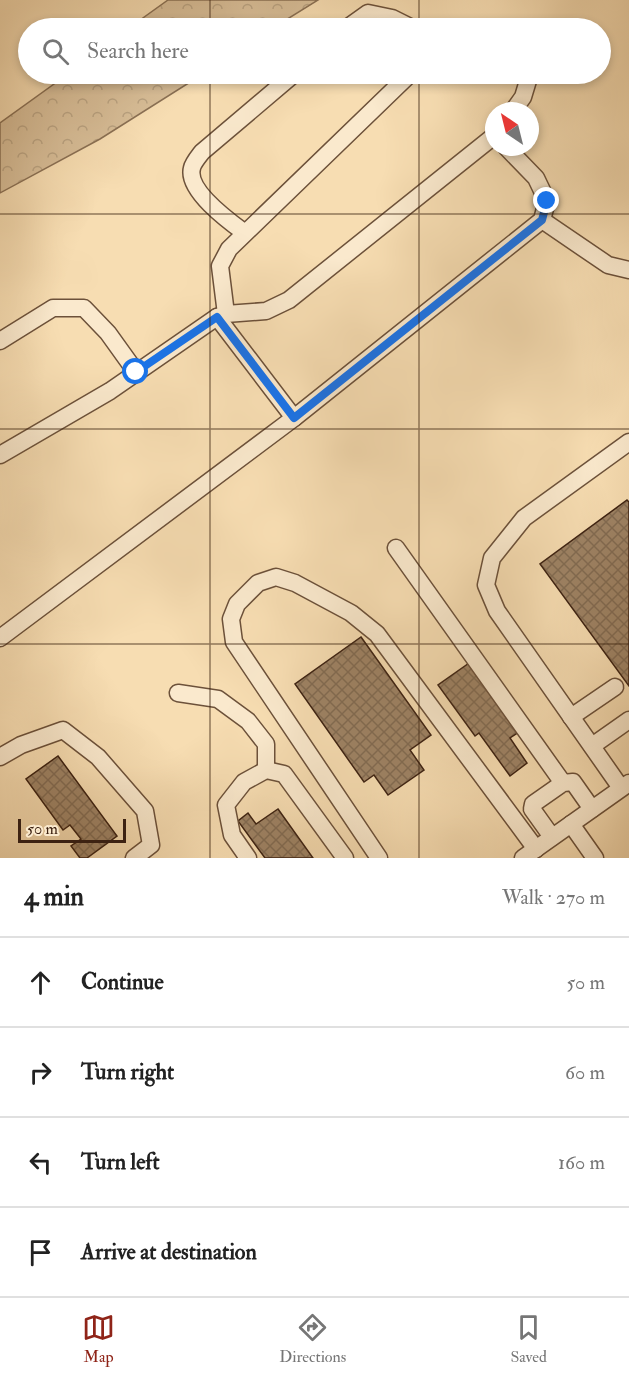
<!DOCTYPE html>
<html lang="en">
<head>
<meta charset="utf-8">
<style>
	:root { --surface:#fff; --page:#f2f2f2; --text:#222; --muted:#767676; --line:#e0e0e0; --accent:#8f2418 }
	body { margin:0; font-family:"IM FELL Double Pica",serif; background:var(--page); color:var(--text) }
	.compass { position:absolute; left:485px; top:102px; width:54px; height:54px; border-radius:50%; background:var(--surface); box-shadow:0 3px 9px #0003; rotate:325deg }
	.scale { position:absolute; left:18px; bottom:15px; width:108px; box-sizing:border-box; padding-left:6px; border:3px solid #3d2212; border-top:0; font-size:16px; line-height:21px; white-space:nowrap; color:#3d2212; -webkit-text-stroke:4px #fae9cd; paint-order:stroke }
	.stop { position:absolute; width:18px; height:18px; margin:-14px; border:4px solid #1a73e8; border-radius:50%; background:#fff }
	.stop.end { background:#1a73e8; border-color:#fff; box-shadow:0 2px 6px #0008 }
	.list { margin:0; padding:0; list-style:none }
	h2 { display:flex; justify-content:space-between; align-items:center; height:78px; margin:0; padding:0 24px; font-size:26px }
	h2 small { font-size:20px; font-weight:400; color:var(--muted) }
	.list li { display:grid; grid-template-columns:39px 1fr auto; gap:18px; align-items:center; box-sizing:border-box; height:90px; padding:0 24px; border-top:2px solid var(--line) }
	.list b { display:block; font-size:22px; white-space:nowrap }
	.list em { font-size:20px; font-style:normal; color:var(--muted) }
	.icon { flex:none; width:33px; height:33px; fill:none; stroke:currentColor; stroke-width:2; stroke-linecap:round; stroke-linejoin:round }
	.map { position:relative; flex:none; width:629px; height:858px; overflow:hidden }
	.search { position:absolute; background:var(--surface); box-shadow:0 3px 9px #0003; left:18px; right:18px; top:18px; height:66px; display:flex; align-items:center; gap:15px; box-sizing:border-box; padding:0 21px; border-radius:33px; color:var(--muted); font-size:22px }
	.sheet { height:438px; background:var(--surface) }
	nav { display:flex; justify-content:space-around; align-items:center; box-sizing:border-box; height:84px; border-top:2px solid var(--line); background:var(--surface); font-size:16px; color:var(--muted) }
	nav a { display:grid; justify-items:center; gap:3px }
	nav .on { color:var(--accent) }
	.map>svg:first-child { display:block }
</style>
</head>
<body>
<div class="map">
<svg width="629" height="858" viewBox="0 0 629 858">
	<defs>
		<pattern id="forest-crowns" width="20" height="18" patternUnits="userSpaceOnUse" patternTransform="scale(1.5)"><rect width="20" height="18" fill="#d7bd97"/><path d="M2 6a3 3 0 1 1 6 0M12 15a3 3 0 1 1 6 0" fill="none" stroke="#b9a281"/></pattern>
		<pattern id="building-cross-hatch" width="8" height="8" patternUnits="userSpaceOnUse" patternTransform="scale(1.5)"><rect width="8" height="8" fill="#9e8365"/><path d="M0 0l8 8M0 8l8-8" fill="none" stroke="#826b52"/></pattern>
	</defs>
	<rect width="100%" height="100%" fill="#f7ddb2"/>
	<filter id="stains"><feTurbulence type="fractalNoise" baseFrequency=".00333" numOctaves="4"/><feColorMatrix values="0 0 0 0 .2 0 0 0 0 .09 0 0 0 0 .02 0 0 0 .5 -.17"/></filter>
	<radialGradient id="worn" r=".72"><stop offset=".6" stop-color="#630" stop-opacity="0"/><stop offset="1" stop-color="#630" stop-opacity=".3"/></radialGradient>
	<g fill="url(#forest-crowns)" stroke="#8a7054" stroke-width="1.5">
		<polygon points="168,0 318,0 273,28 129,28"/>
		<polygon points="68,74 203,74 100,139 0,193 0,123"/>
	</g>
	<g fill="url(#building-cross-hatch)" stroke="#3d2212" stroke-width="1.5">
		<polygon points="627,500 629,502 629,686 540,564"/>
		<polygon points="361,637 431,735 410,750 424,770 388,795 374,775 364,782 295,684"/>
		<polygon points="472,661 522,730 510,738 527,763 510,776 479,733 475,736 438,685"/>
		<polygon points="58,756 117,836 87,858 80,858 71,846 81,839 70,825 63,830 26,779"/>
		<polygon points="278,809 313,858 265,858 238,821 248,813 256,824"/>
	</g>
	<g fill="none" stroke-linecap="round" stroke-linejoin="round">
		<defs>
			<g id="minor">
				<polyline points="347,28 368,13 392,18 412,28"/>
				<polyline points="513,111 523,97 530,74"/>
				<polyline points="542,220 608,265 629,270"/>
				<path d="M245 233C230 222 186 190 192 168 193 163 199 156 202 152L294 74"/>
				<polyline points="226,314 220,266 229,249 410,74"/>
				<polyline points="217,317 294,418 542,220 547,201 536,178 506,147"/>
				<polyline points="0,341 53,308 84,308 108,333 136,372"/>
				<polyline points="0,455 110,391 217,317 226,314 266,311 289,300 494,136"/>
				<polyline points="396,548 563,783"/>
				<polyline points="0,638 294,418"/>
				<polyline points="178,693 218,699 248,721 266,744 266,770"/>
				<polyline points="571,717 615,687"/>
				<polyline points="592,746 629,720"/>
				<polyline points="0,757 21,745 63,730 98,757 145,811 151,845 134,858"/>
				<polyline points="621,788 497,611 486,585 492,558 524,518 629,442"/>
				<polyline points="571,824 595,858"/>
				<polyline points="552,837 532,809 533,804 563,783 573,782 592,809"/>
				<polyline points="248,858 232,835 226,805 244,782 266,770 284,774 345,858"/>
				<polyline points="379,858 234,642 231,619 237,604 258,583 276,577 295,583 351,613 377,634 536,849"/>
				<polyline points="523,858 629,783"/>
			</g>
		</defs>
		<use href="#minor" stroke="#6c513a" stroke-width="19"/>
		<use href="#minor" stroke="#fae9cd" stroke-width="16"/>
	</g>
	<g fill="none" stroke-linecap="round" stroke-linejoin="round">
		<polyline stroke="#1a73e8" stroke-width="8" points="136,372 217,317 294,418 542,220 547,201"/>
	</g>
	<path fill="none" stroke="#3d2212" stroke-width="1.5" stroke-opacity="0.55" d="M210 0V28M419 0V28M210 74V858M419 74V858M0 214H629M0 429H629M0 644H629"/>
	<rect width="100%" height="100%" filter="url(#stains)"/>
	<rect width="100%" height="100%" fill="url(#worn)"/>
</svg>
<svg class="compass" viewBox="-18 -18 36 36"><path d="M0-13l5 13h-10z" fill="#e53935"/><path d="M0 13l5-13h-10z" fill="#767676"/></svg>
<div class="scale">50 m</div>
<div class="stop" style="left:136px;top:372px"></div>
<div class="stop end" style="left:547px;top:201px"></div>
<div class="search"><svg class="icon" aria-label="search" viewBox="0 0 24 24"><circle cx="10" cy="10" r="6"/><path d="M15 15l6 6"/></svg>Search here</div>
</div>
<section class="sheet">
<h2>4 min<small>Walk · 270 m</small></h2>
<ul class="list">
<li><svg class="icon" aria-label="ahead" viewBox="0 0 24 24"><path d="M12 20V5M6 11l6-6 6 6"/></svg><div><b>Continue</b></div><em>50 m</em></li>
<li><svg class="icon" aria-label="right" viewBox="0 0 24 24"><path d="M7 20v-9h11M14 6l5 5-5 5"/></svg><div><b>Turn right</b></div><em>60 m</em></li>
<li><svg class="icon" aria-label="left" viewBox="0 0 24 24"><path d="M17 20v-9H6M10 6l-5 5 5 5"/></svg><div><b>Turn left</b></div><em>160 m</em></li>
<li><svg class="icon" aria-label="arrive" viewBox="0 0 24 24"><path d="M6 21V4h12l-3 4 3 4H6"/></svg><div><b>Arrive at destination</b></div></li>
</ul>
</section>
<nav>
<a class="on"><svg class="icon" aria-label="map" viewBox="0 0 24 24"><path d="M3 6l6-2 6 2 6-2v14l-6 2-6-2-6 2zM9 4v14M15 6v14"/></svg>Map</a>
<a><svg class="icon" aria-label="directions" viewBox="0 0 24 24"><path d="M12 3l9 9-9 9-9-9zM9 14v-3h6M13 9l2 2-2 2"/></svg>Directions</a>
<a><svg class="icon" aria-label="saved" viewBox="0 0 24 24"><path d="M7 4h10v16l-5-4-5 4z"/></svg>Saved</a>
</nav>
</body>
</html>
